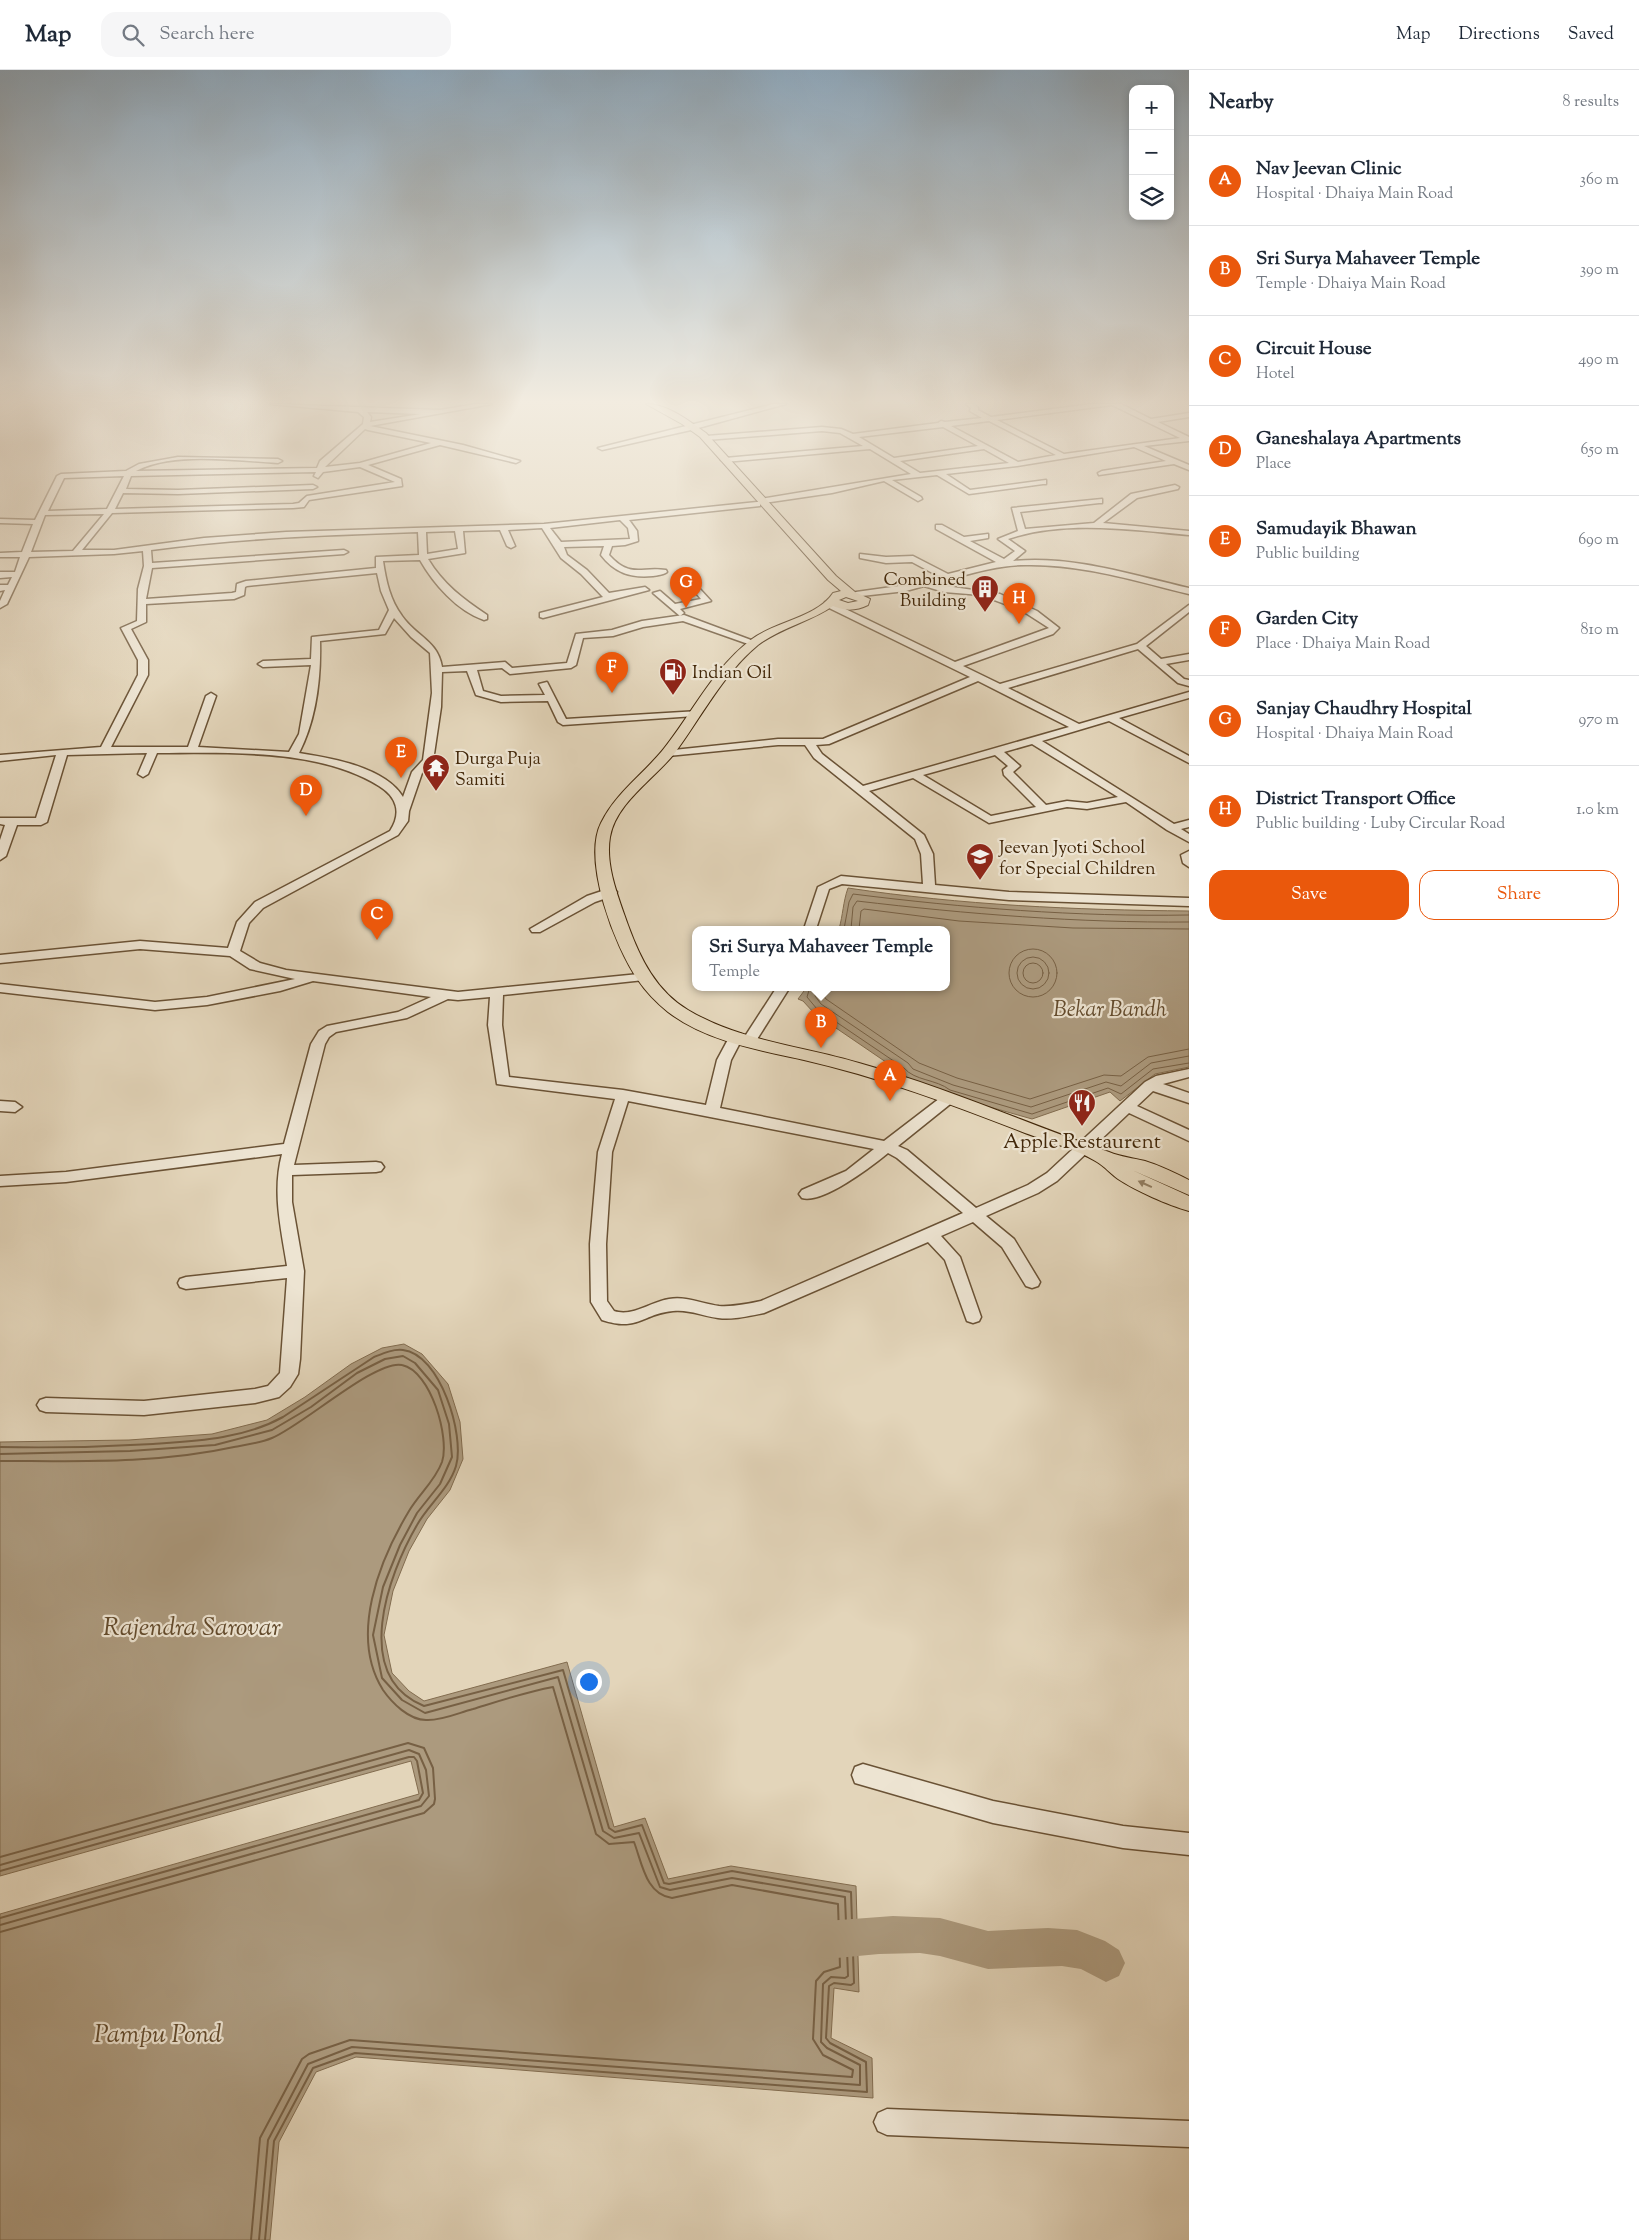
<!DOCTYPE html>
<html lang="en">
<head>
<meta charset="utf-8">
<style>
	:root { --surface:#fff; --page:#f6f6f7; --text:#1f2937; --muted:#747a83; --line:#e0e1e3; --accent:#ea580c }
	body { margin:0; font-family:"Sorts Mill Goudy",serif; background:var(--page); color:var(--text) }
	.controls { position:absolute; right:15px; top:15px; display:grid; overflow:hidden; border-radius:10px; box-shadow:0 2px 8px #0003 }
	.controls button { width:45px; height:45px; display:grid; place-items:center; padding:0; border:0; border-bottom:1px solid var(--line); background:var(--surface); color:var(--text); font:25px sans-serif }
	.you { position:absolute; left:588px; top:1611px; width:18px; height:18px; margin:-12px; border:4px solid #fff; border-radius:50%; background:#1a73e8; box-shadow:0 0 0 8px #1a73e833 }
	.badge { display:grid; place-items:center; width:32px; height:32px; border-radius:50%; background:var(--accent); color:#fff; font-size:16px; font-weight:700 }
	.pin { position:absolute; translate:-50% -41px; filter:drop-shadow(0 1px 2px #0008) }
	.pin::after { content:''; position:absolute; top:26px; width:18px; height:15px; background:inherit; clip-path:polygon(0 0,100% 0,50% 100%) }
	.popup { position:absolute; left:692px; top:856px; width:258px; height:65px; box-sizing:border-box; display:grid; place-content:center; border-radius:10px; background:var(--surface); filter:drop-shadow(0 1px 4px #0005); font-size:16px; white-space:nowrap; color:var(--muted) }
	.popup b { font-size:19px; color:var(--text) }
	.popup::after { content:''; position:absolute; left:50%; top:100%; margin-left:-10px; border:10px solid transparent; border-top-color:var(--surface) }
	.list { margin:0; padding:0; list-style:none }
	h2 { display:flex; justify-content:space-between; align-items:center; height:65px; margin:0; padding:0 20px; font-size:21px }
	h2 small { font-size:16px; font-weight:400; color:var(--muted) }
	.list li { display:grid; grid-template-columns:32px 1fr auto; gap:15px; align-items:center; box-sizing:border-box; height:90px; padding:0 20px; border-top:1px solid var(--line) }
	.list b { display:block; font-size:19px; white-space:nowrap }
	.list p { margin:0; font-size:16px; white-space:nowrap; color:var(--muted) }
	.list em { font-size:16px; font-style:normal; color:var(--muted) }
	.actions { display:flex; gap:10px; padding:15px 20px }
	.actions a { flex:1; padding:11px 0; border:1px solid var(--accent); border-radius:15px; text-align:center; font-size:18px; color:var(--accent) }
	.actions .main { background:var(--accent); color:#fff }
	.icon { flex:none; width:28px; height:28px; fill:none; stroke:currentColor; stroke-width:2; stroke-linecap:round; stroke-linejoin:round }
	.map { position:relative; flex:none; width:1189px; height:2170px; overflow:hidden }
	header { display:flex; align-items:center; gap:30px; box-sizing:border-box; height:70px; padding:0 25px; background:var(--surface); border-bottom:1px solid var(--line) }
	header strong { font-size:24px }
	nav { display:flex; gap:28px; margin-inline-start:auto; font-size:18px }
	.search { width:350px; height:45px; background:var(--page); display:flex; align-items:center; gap:12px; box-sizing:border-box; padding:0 18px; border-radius:15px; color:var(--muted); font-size:19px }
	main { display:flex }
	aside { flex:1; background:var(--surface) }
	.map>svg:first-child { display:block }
</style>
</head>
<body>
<header>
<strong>Map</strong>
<div class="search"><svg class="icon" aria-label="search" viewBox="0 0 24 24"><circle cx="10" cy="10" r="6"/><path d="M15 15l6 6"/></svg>Search here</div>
<nav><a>Map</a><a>Directions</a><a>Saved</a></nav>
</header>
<main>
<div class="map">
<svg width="1189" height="2170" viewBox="0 0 1189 2170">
	<rect width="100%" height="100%" fill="#e3d5ba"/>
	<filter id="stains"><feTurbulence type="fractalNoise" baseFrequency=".004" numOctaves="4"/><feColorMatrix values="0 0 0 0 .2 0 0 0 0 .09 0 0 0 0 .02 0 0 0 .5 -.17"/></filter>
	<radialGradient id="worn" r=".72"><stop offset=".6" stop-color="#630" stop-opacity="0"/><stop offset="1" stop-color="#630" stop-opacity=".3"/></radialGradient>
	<g fill="#ac9a7e" stroke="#826c4f">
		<path d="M848 818C962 835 1074 840 1189 841V997L1155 1004 1120 1031 1110 1022 1032 1049 944 1024 900 1006 902 1003 814 943 803 931 798 929 807 917H946V859H839C843 845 843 832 848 818Z"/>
		<polygon points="404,1274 422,1284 448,1314 460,1352 463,1389 450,1420 427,1449 409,1481 393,1521 384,1565 392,1603 409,1621 424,1631 567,1592 614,1757 645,1748 668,1809 731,1796 856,1816 859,1922 834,1918 831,1968 872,1988 873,2028 356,1987 316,2002 279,2072 270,2170 0,2170 0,1844 419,1724 411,1691 0,1806 0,1372 129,1370 212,1364 267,1350 305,1327 351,1294 382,1278"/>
	</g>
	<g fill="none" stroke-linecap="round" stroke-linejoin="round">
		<g stroke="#776044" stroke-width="1">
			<path d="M844 859 849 832 853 824C965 838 1076 847 1189 845"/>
			<path d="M851 859 853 837 857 831C967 844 1078 853 1189 852"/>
			<polyline points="859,859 861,841 864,839 959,851 1073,858 1189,859"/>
			<circle cx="1033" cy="903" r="24"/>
			<circle cx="1033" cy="903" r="16"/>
			<circle cx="1033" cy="903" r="10"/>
			<path d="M810 917 807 927 817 939 904 998C915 1011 936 1009 950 1020L1032 1044 1108 1018 1121 1024 1153 999 1189 993"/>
			<polyline points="817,917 815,926 821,934 908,993 913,999 953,1015 1031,1037 1106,1012 1121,1016 1151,993 1189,986"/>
			<polyline points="824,917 823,925 826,929 919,993 957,1008 1030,1029 1104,1005 1121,1006 1148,987 1189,979"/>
		</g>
		<g stroke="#776044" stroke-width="2">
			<path d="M0 1377C51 1378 102 1377 153 1374 197 1371 243 1369 283 1347L374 1287C384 1283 393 1279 403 1280 440 1284 465 1365 456 1396 449 1419 428 1435 417 1455 388 1505 351 1606 424 1636L563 1600 609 1758 615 1762 642 1755 664 1813 669 1814 732 1801 851 1822 854 1913 851 1915 834 1913 829 1916 826 1968 830 1973 866 1992 867 2022 355 1983 313 1998 274 2071 265 2170"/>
			<polyline points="0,1384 130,1381 215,1375 272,1360 311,1337 357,1303 385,1289 403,1286 415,1293 438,1320 449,1354 452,1387 440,1414 417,1443 400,1475 383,1517 373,1565 382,1608 402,1630 425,1643 558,1607 603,1761 614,1768 639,1763 660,1817 670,1820 732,1808 845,1827 848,1906 845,1908 831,1907 823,1914 821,1972 827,1978 860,1995 860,2015 352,1977 308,1994 268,2070 259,2170"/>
			<path d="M0 1391C78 1391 157 1394 234 1377 246 1375 260 1373 272 1368 302 1356 376 1289 402 1295 431 1301 450 1368 442 1392 435 1411 419 1424 409 1441 379 1491 349 1566 383 1620 392 1633 409 1650 426 1650 441 1651 458 1643 473 1639 499 1631 526 1622 553 1617L596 1764 609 1774 634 1772C642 1793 646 1825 672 1828L732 1815 838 1834 840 1897 824 1902 816 1911 813 1969 823 1985 853 2000 852 2007 350 1970 309 1984 302 1989 260 2068 251 2170"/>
			<polyline points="0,1787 408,1673 424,1678 433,1698 435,1729 434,1734 424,1743 0,1862"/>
			<polyline points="0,1795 409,1680 419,1684 426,1700 429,1726 421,1736 0,1855"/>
			<polyline points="0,1801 409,1687 414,1687 417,1691 423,1723 419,1730 0,1848"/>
		</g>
		<polygon fill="#ac9a7e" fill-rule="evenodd" points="893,1846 940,1848 988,1861 1048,1858 1077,1860 1105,1871 1119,1880 1125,1893 1119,1906 1106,1912 1081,1899 1062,1896 988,1899 940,1886 920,1883 879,1884 826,1889 813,1883 807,1870 813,1857 826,1851"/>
		<defs>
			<g id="minor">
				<path d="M270 334 440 340 476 334H492L370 356 463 375 520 391 516 393 440 375 368 395 401 409 402 416 309 430 304 437 293 438 112 443 82 480H114L204 468 286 462 544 454 757 432H760V436L629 450 637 461 638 471 625 475 612 476 609 485C631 509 640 496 666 500L667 502C663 505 658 505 653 506 630 508 615 503 601 485L604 476 564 477 567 485 587 500 609 523 645 517 649 520 543 548 540 547V543L603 527 581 504 561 488 542 458 508 460 515 476 511 478 507 476 500 460 463 461 465 483 428 489C443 514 463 529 487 545V549L484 550C457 541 433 513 420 490L383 491C386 511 390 530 402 546 417 567 438 571 442 597L505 592 512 598 567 593 576 564 612 560 642 551 684 545 759 573 751 575 683 551 643 557 613 566 583 568 576 595 571 598 510 604 502 598 477 600 483 621 501 626 545 625 539 614 547 612 566 649 699 641V645L695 646 563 655 558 652 548 631 501 632 476 625 467 601 442 602 441 637 433 691 422 703 409 741 408 751 398 765 263 838 249 853 240 881 260 893 286 900 458 922 649 903 651 906 644 910 503 925 502 955 509 1007 623 1020 706 1035 717 990 731 964H741L743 967 731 990 720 1038 884 1071 944 1025H954L956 1028 954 1031 898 1076 907 1080 976 1138 1028 1115 1047 1103 1145 1012 1156 1006 1189 999V1007L1163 1014 1189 1023V1033L1153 1021 1137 1036 1189 1060V1071L1129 1043 1057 1111 1038 1123 986 1146 1014 1169 1040 1212 1038 1216 1032 1218 1026 1216 1002 1177 973 1152 941 1166 960 1187 981 1247 979 1251 973 1253 967 1251 945 1190 928 1172 764 1243C749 1246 733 1250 718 1248 702 1246 689 1239 673 1241 641 1244 639 1262 602 1250L591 1232 590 1174 598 1082 615 1029 497 1014 488 955 490 927 458 930 448 929 407 948 336 962 329 967 325 974 294 1095 376 1092 381 1093 384 1097 381 1101 376 1102 292 1105V1132L304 1201 300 1289 298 1304 290 1317 279 1327 255 1333 144 1345 46 1342 40 1340 37 1335 40 1330 46 1328 144 1331 255 1319 268 1316 280 1303 287 1208 186 1219 180 1217 178 1213 180 1209 186 1207 287 1196C281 1158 272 1122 282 1084L66 1112 0 1116V1106L66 1102 284 1074 311 974 319 961 327 956 398 942 431 927 313 911 280 921 207 935 155 940 0 922V914L155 932 207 927 295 909 250 899 230 886 140 879 0 893V885L140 871 228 878 237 852 255 832 390 761C402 743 397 727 379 716 318 678 227 683 157 683L148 704 143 707 138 704 147 683 67 685 47 752 41 755H17L6 786 0 790V770L5 755 0 754V748H36L56 685 0 691V685L101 677 138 605V590L121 558 137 551 138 519 144 496 143 481 114 484 29 487 7 534 0 538V531L5 520 0 521V515H8L12 507 0 508V502H15L20 487H0V483L22 482 33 454 0 453V449L35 450 57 406 61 404 126 401 139 394 178 387 278 389 282 391 278 393C238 391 173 381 136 401L317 398 320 391 363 354 364 347 358 342ZM367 342 421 344 370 352 371 347ZM365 359 368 360 431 373 360 393 325 397ZM360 397 395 412 307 426 299 433 293 434 115 439 123 423 178 424 313 419 317 417 313 415 178 420 126 419 131 406 316 402 314 406 318 408 323 402ZM124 406 107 439 48 441 64 408ZM104 444 73 481 31 482 45 445ZM620 450 628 458 630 469 561 472 550 458ZM455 461 458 479 427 484 426 462ZM418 462 419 485 376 487V498L246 511 237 514 236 522 232 523 146 529 152 498 344 484 348 482 344 480 152 493 151 480C240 468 329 465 418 462ZM377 503 381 521 389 540 379 560 312 567 311 589 263 591 258 594 263 597 311 595 299 664 289 682 198 677 216 626 211 623 206 626 188 677H111L148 605V590L131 559 146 552V534L234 529 244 525 245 517 247 516ZM394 548 411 567 430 583 432 623 423 690 412 702 403 727C385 697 331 688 299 683 316 650 321 608 320 571L385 564ZM628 1031 874 1079 846 1101 802 1120 799 1124 802 1128C823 1134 872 1096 888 1083L897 1088 963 1143 761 1231C747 1234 733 1237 719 1236 702 1234 687 1226 669 1229 650 1232 633 1247 614 1241L607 1231 606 1174 612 1082Z"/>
				<polygon points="774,334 786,334 691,360 602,380 598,378"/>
				<path d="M966 334H974L978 338V340L991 347 1092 334H1121L1151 349 1189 343V347L1158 352 1189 367V371L1144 376 1189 395V400L1174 394 1099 405 1098 403 1102 401 1166 391 1134 377 1017 396 946 404 970 420 1046 410V414H1043L969 424 937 405 892 410 921 427 922 429 918 431 884 411 832 423 764 433H761V429L911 404 870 379 725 392 721 390 725 388 863 376 840 363 822 361 706 370 702 368 706 366 822 357 841 359 853 364 938 353 941 351 945 352 982 348 970 341 971 338ZM1112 335 1180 368 1064 384 997 350ZM989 351 1056 385 1018 392 951 356ZM943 357 978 376 894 388 859 367ZM984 379 1009 393 920 403 900 391Z"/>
				<path d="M1175 415 1179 417 1178 419 1137 428 1103 453 1189 461V465C1131 460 1064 450 1008 469L1025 481 1013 491C1072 485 1132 505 1189 518V524C1136 511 1081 494 1026 495 994 495 963 506 933 514L1000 524 1037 541 1059 558 1053 564 963 596 1000 614 1137 574 1189 535V542L1146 576 1161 589 1189 584V590L1166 594 1184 609 1189 610V616L1178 613 1138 579 1008 618 1079 654 1189 622V628L1119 648 1189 686V693L1109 651 1042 671 1174 754 1189 750V757L1181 759 1189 764V772L1167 760 1126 732 1087 739 1067 737 989 753 913 708 869 721 924 765 933 784 935 815 1009 822 1189 828V836L1009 830 842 814 829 819 816 859H804L818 817 841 806 923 814 921 784 915 769 814 688 805 675H778L668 686 664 685V681L778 669H823L970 607 825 536V532H831L955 592 1049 558 1021 540 981 525 944 522 924 516 906 521 853 527 852 525 856 522 906 515 940 507 912 492 886 493 860 488V484L886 487 913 486 948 504 996 492 936 459V455H942L964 467 988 464V468L970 471 1004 489 1015 481 998 469 1018 461 1012 438 1102 429V433H1099L1020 442 1025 459 1094 453 1131 424ZM978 611 1069 657 863 716 822 684 816 675 829 674ZM1032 674 1118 727 1087 733 1067 731 1046 735 1013 702 1020 696 1004 682ZM995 685 1008 696 1003 700 1004 705 1036 737 991 746 923 705Z"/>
				<polygon points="688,506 711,531 680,539 684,543 680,546 653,523 660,521 675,534 701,529 684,509"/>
				<polygon points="1189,781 1189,797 1183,793 1181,785"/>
				<polygon points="611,818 617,822 615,825 595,832 540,862 532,862 530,859 587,826"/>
				<polygon points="777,917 790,917 754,974 744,974 742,971"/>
				<polygon points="0,1031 15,1032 22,1037 15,1042 0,1041"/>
				<polygon points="863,1694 993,1731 1123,1756 1189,1763 1189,1785 1123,1778 993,1753 855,1713 852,1705 855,1697"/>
				<polygon points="887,2039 1189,2051 1189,2077 887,2065 878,2061 874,2052 878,2043"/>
			</g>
			<path id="major" d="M646 334C668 334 689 351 706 363L836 506 855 522 870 529 868 535C856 541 845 541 833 536 810 552 780 558 758 575 722 605 701 648 674 684 653 710 616 733 610 767 605 796 619 829 628 855 640 888 656 921 688 940 740 971 802 976 859 993 945 1017 1026 1053 1109 1082 1121 1087 1133 1088 1145 1091 1161 1096 1175 1103 1189 1110V1125L1132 1100 1189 1126V1141C1168 1135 1136 1121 1118 1109 1111 1104 1104 1096 1097 1092 1081 1081 1044 1070 1025 1063 953 1035 879 1007 804 990 758 980 706 971 668 942 657 933 646 922 638 910 615 877 582 791 601 753 615 724 642 705 662 681 692 644 713 598 752 569 776 551 816 548 833 523L841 521 828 510 700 367 682 354ZM846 527 858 531 848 533 839 530Z"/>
		</defs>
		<use href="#minor" stroke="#6a5235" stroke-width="3"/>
		<use href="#major" stroke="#422709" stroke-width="2"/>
		<use href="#minor" fill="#ede4d2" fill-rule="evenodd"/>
		<use href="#major" fill="#e3d5ba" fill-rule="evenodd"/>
	</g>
	<defs><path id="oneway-solid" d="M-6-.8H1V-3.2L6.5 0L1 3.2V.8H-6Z" transform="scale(1.25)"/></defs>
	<use fill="#927e62" href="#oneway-solid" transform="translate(1145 1114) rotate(-156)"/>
	<linearGradient id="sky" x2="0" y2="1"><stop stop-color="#90aabe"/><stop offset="0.52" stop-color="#f2ece0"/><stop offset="1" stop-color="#f2ece0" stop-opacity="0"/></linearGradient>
	<rect width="1189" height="638" fill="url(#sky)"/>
	<defs>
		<symbol id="building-pin" viewBox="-11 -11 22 30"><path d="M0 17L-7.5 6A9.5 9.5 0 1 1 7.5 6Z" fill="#8f2418" stroke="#ede4d2"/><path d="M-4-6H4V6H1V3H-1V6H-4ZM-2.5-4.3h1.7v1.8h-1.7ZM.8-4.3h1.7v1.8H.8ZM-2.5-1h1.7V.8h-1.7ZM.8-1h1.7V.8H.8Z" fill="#fff"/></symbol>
		<symbol id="fuel-pin" viewBox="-11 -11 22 30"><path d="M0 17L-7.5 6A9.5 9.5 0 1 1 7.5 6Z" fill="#8f2418" stroke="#ede4d2"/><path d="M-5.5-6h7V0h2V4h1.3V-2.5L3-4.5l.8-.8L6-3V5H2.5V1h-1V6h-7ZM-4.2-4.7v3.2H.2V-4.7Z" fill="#fff"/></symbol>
		<symbol id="temple-pin" viewBox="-11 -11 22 30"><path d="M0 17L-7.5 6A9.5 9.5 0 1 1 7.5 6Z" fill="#8f2418" stroke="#ede4d2"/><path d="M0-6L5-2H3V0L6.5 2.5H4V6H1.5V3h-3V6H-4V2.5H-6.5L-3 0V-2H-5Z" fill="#fff"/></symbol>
		<symbol id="school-pin" viewBox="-11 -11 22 30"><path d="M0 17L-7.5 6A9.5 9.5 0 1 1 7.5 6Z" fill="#8f2418" stroke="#ede4d2"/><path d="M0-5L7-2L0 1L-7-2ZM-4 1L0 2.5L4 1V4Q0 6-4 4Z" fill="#fff"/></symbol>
		<symbol id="restaurant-pin" viewBox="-11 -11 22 30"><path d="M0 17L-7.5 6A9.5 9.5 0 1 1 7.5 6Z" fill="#8f2418" stroke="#ede4d2"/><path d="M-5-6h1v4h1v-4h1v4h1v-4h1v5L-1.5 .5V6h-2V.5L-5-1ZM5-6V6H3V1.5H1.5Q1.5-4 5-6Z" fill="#fff"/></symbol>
	</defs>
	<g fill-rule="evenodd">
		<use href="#building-pin" x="969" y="503" width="32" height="43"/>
		<use href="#fuel-pin" x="657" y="586" width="32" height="43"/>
		<use href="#temple-pin" x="420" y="682" width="32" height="43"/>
		<use href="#school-pin" x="964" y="771" width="32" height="43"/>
		<use href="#restaurant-pin" x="1066" y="1017" width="32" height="43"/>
	</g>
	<g text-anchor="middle" stroke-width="4.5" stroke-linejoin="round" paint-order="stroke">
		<g font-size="18" fill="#422709" stroke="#ede4d2" text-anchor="start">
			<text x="966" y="515" text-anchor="end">Combined<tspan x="966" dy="21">Building</tspan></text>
			<text x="692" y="608">Indian Oil</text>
			<text x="455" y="694">Durga Puja<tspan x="455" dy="21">Samiti</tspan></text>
			<text x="999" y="783">Jeevan Jyoti School<tspan x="999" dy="21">for Special Children</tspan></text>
		</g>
		<g font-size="21" fill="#422709" stroke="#ede4d2">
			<text x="1082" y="1078">Apple Restaurent</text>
		</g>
		<g font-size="22" font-style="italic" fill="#624a2c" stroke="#ede4d2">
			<text x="1110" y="946">Bekar Bandh</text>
		</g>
		<g font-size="26" font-style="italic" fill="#624a2c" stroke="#ede4d2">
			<text x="192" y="1565">Rajendra Sarovar</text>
			<text x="158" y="1972">Pampu Pond</text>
		</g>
	</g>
	<rect width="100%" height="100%" filter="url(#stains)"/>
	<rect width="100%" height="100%" fill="url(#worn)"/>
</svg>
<div class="controls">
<button>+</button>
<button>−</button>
<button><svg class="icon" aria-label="layers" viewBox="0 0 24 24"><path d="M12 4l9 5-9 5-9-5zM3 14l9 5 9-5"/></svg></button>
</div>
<div class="you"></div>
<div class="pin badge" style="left:890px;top:1031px">A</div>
<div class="pin badge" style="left:821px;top:978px">B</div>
<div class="popup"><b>Sri Surya Mahaveer Temple</b>Temple</div>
<div class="pin badge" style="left:377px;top:870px">C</div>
<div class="pin badge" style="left:306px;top:746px">D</div>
<div class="pin badge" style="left:401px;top:708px">E</div>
<div class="pin badge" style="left:612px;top:623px">F</div>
<div class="pin badge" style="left:686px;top:538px">G</div>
<div class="pin badge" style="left:1019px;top:554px">H</div>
</div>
<aside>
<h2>Nearby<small>8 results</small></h2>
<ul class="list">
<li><span class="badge">A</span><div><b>Nav Jeevan Clinic</b><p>Hospital · Dhaiya Main Road</p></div><em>360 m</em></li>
<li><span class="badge">B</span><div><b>Sri Surya Mahaveer Temple</b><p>Temple · Dhaiya Main Road</p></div><em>390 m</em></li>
<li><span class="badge">C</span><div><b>Circuit House</b><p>Hotel</p></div><em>490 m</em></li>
<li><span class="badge">D</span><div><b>Ganeshalaya Apartments</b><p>Place</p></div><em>650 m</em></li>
<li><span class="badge">E</span><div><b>Samudayik Bhawan</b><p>Public building</p></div><em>690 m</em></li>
<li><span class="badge">F</span><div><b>Garden City</b><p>Place · Dhaiya Main Road</p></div><em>810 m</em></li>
<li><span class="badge">G</span><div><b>Sanjay Chaudhry Hospital</b><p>Hospital · Dhaiya Main Road</p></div><em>970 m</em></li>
<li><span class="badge">H</span><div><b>District Transport Office</b><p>Public building · Luby Circular Road</p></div><em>1.0 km</em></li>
</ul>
<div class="actions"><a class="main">Save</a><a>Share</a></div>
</aside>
</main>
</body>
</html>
